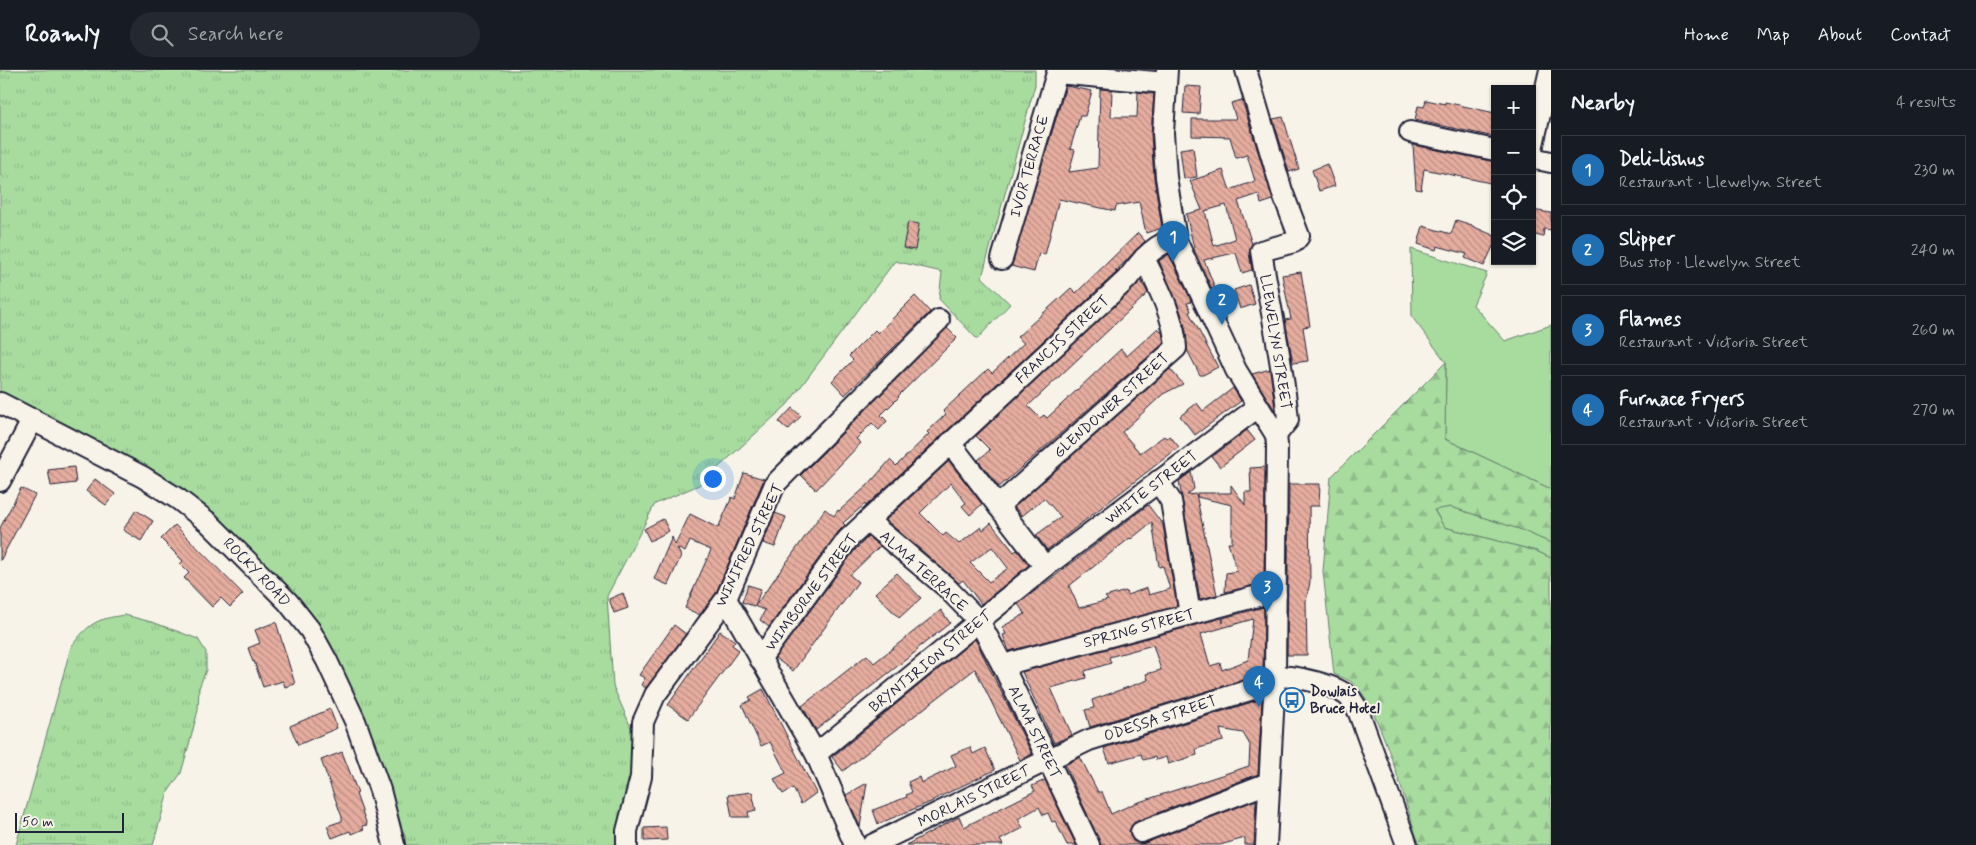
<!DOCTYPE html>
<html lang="en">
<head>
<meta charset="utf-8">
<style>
	:root { --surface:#171b24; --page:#242831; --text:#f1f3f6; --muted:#9ea1a6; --line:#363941; --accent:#1f6fb2 }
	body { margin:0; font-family:Mynerve,sans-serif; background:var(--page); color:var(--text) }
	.controls { position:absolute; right:15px; top:15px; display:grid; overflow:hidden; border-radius:0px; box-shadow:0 1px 4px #0004 }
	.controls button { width:45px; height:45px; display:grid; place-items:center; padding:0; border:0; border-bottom:1px solid var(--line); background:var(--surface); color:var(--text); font:25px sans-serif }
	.scale { position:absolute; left:15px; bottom:12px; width:109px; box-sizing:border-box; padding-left:5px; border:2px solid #22223b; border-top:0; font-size:14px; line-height:18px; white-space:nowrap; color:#22223b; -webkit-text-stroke:4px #f7f3e8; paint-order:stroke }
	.you { position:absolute; left:712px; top:408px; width:18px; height:18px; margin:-12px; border:4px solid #fff; border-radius:50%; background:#1a73e8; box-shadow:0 0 0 8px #1a73e833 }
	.badge { display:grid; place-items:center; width:32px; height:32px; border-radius:50%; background:var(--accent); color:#fff; font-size:16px; font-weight:700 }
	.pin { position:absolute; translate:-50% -41px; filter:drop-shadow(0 1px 2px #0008) }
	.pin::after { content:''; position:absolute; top:26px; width:18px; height:15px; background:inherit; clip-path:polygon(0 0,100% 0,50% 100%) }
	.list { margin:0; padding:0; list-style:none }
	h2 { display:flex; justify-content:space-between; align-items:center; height:65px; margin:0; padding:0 20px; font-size:21px }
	h2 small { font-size:16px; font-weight:400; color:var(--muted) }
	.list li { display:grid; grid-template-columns:32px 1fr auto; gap:15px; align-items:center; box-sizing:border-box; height:70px; margin:0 10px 10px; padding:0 10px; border:1px solid var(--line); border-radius:0px }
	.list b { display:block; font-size:19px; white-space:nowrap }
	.list p { margin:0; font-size:16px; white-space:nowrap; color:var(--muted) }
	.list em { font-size:16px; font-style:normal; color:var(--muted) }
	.icon { flex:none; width:28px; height:28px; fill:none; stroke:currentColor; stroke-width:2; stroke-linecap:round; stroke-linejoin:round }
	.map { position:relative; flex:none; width:1551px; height:775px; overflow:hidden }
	header { display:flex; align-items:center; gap:30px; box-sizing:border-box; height:70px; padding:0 25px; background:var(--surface); border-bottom:1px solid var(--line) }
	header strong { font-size:24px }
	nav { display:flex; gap:28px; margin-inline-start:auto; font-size:18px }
	.search { width:350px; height:45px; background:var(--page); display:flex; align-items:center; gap:12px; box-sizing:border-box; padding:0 18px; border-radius:28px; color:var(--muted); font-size:19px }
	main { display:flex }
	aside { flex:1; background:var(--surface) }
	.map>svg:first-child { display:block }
</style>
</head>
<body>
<header>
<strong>Roamly</strong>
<div class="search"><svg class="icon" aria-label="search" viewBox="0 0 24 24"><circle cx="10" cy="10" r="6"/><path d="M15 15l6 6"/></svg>Search here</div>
<nav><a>Home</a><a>Map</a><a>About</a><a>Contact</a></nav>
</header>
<main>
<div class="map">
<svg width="1551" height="775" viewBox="0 0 1551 775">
	<defs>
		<pattern id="forest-firs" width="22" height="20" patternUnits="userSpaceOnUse" patternTransform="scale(1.25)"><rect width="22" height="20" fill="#a8dc9f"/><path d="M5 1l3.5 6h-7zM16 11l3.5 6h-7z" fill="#90bc8a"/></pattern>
		<pattern id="park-tufts" width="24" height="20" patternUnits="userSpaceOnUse" patternTransform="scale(1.25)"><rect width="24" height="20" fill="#a8dc9f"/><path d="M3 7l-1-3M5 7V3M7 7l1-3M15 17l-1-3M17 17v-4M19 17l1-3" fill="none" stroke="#90bc8a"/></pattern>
		<pattern id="building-back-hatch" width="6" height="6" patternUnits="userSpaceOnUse" patternTransform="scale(1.25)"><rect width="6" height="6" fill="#e6ad9f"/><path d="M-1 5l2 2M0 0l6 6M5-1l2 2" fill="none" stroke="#ba8c83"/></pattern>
	</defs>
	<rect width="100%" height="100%" fill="#f7f3e8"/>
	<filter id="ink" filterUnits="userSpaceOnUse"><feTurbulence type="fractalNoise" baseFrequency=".02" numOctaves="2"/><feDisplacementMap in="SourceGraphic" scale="10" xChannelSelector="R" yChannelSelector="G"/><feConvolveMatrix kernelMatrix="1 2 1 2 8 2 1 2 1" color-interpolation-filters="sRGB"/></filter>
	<g filter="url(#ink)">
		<g fill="#a8dc9f" stroke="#657f6d">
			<polygon points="1411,179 1487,203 1473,235 1505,271 1551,255 1551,419 1445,369 1446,292 1412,247"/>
			<polygon points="1451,437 1520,459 1551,473 1551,488 1536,481 1444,457 1434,439"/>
		</g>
		<path fill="url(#forest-firs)" stroke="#657f6d" d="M1446 292 1445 369 1551 419V473L1519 459 1451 437 1434 440 1444 457 1536 481 1551 488V775H1419C1408 741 1379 634 1354 614 1349 609 1340 607 1334 604L1323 501 1331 407Z"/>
		<g fill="url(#park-tufts)" stroke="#657f6d">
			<polygon points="0,0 1035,0 1035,15 982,207 1010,234 977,269 939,229 942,202 895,191 787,335 699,415 655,434 607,526 613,616 636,669 619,775 405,775 405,766 352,622 262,498 67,360 0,323"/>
			<path d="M125 545 155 553 198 569 206 582V600L199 618 198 640 190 671 181 703 168 722 153 775H16L71 577C89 553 96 549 125 545Z"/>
		</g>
		<g fill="url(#building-back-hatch)" stroke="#22223b" fill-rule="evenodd">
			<polygon points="1066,16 1092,21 1085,46 1080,46 1070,79 1075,80 1069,102 1098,98 1100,19 1112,20 1111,47 1137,47 1138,22 1154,24 1151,64 1154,108 1162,158 1146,163 1139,132 1116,136 1115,141 1059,129 1045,185 1039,183 1034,202 1011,196"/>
			<polygon points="1185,16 1201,17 1199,44 1183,43"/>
			<path d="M1242 30 1273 130 1261 134 1259 124 1238 131 1252 174 1249 183 1252 200 1242 203 1236 183H1234L1204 190 1215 218 1212 219 1195 182 1186 144 1202 140 1190 111 1223 100 1230 120 1255 111 1247 85 1236 88 1230 67 1192 66V49H1236L1231 33ZM1226 135 1235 169 1214 176 1205 141Z"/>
			<polygon points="1426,30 1445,34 1445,32 1495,43 1495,67 1415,50 1418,36 1424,37"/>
			<polygon points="1283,47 1299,99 1289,102 1273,49"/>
			<polygon points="1413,75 1495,92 1495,114 1424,99 1421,120 1416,119"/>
			<polygon points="1193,77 1197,107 1184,109 1180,79"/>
			<polygon points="1327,94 1335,116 1319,121 1312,100"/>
			<polygon points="1532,140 1551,143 1551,160 1544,159 1543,167 1532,164"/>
			<polygon points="1456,150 1472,155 1472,156 1495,166 1495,172 1484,196 1465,188 1467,184 1437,176 1436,180 1418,174 1423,156 1451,164"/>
			<polygon points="908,152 919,154 915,180 903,178"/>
			<polygon points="1138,163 1145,171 1115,202 1118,201 866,436 865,434 843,453 845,455 838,462 769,557 760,550 765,540 742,532 748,515 761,519 755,536 825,439 834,446 838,440 839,441 868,415 890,390 896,396 929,364 927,362 946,344 943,341 988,299 992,303 1024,273 1017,267 1071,218 1076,223"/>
			<polygon points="1169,184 1190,228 1191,232 1187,233 1191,241 1189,242 1218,297 1203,305 1200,305 1187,280 1186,261 1180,240 1159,191"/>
			<polygon points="1301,202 1310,256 1303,257 1308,291 1293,293 1285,250 1291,249 1282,205"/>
			<polygon points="1141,211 1148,223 1028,336 1040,348 1044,345 1047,348 1121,279 1127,286 1158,258 1162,262 1164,273 999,417 978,390 990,380 976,366"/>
			<polygon points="1249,215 1255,234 1240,239 1234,220"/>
			<polygon points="915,226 930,242 845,325 832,311 853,290 849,286 875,260 878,263"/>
			<polygon points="947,258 957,268 898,326 899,327 881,345 887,351 879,360 872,353 856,369 861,373 816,420 801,405"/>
			<polygon points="1170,299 1183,314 1163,324 1122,362 1140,383 1164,366 1166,368 1170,366 1179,377 1047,480 1036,465 1061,447 1044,428 1022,446 1014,437"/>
			<polygon points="1270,299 1274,330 1275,341 1252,304"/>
			<polygon points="1233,318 1241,331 1195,365 1180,346 1197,333 1203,341"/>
			<polygon points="792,338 801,346 788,360 779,352"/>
			<polygon points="1247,360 1255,370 1220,397 1212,387"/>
			<path d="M949 391 982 434 970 445 962 436 966 433 951 413 920 443 943 466 946 463 959 474 981 457 983 460 991 453 1014 482 1017 480 1029 495 981 534 963 510 959 513 886 450ZM992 477 1008 498 989 512 970 493Z"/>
			<polygon points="74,397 76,413 51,416 48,400"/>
			<polygon points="1265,397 1264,513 1225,522 1226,503 1237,501 1228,473 1232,473 1232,435 1197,427 1197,423 1231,423 1231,415 1245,435 1245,422 1251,422 1250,398"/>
			<polygon points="1191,402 1194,419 1187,425 1196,424 1217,525 1200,529 1179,411"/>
			<polygon points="744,403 764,409 716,523 700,545 685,538 711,480 690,471 685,482 677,478 681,486 668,515 654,509 672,467 675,475 690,444 718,458 732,427 735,429"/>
			<polygon points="95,409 115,424 106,435 86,421"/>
			<polygon points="1289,414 1320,414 1319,436 1309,436 1310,512 1306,531 1307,585 1287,585"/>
			<polygon points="21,418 35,425 0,491 0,458"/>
			<path d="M1148 435 1163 455 1177 536 1009 581 1003 565 1006 564 1002 557 1025 544 1018 534ZM1152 452 1159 497 1163 496 1170 519 1149 525 1147 518 1127 525 1126 521 1105 527 1108 530 1079 538 1069 516 1130 468 1131 469Z"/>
			<polygon points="136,440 153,451 141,471 123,460"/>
			<polygon points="775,443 786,447 775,477 763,473"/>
			<polygon points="663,449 669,461 650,471 644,459"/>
			<polygon points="175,455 243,524 230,537 221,528 212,537 184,508 189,503 180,494 183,491 161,469"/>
			<polygon points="868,467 880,476 850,505 858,512 793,601 775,588 855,480"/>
			<polygon points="897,503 921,528 899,548 875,523"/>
			<polygon points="623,523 628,538 614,543 609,529"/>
			<path d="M1264 537 1263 604 1090 657 1085 640 1094 638 1092 630 1148 610 1146 604 1161 600 1153 575 1109 587 1111 593 1085 601 1086 608 1051 618 1072 665 1054 673 1022 602 1222 548 1223 553V548ZM1253 549 1248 590 1222 600 1220 593 1210 596 1201 564Z"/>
			<polygon points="941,540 950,553 917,579 918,580 816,660 802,636 867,585 874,593"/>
			<polygon points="276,552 295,614 285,617 283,611 263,617 254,591 253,592 248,578 260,573 255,560"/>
			<polygon points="674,555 686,564 646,618 641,615 645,608 639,605"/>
			<polygon points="720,561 735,571 732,575 739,580 688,649 668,635"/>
			<polygon points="975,569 1032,684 1020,690 975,599 843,701 832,687"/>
			<polygon points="763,619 816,723 801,734 793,718 783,724 774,709 786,703 770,672 761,676 742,635 751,630 749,627"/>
			<polygon points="1262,629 1258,704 1137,751 1132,755 1129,761 1133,771 1139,774 1145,773 1256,730 1254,775 1245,775 1245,768 1220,775 1101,775 1065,695 1080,687 1098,722 1102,722 1111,744 1133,734 1249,696 1250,675 1243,663 1220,659 1223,671 1196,679 1197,685 1168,694 1166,687 1156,690 1155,687 1143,690 1141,684 1109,693 1104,678"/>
			<polygon points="330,639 337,658 298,675 290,656"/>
			<polygon points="970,677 973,684 985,678 995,700 933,730 933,731 878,754 873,740 907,727 906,725 912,722 908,712 919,707 921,713 956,696 951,685"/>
			<polygon points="342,682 358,723 356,724 367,755 362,756 364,759 352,764 350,761 332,768 327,756 342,751 342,747 321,690"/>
			<polygon points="1045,710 1076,775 1067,775 1055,751 1052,752 1048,743 1043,745 1039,737 1018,749 1023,758 1000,770 1003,775 906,775 959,747 964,757 1035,721 1032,716"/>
			<polygon points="867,713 860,757 846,725"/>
			<polygon points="752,722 756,740 748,742 749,747 732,747 728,725"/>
			<polygon points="666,757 667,770 644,771 644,758"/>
		</g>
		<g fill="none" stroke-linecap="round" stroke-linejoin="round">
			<defs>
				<g id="minor">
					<polyline points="1167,0 1163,63 1166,107 1176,170 1236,300 1276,365 1277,375 1275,606 1266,775"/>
					<path d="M1246 0 1282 121 1299 166 1294 172 1261 181C1270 237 1283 293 1288 350L1276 365"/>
					<polyline points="1410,62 1495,80"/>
					<polyline points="1532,79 1550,0"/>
					<polyline points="1532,88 1551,92"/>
					<polyline points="1002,189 1057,3 1166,13"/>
					<polyline points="0,333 143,407 178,429 209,453 288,532 310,560 327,591 355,651 380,720 394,775"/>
					<polyline points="950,373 1045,497"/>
					<polyline points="0,411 33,349"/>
					<polyline points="1158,411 1171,431 1190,544"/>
					<path d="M998 436 1176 278C1175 249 1157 214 1144 188"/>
					<polyline points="868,451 945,516 979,551 1003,596 1089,775"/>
					<polyline points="726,529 816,684 855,775"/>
					<path d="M760 589 848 469 1127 209C1140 193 1153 173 1176 170"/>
					<polyline points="1003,596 1014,592 1250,528 1267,524 1276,525"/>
					<path d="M1275 606C1295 606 1337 614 1351 629 1354 633 1357 638 1359 643L1407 775"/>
					<polyline points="816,684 1045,497 1258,337"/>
					<polyline points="1141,762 1263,715 1269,715"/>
					<polyline points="627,775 627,761 641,707 643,652 655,625 726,529 775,414 939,250"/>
					<polyline points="872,775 1089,670 1266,615 1274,616"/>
				</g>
			</defs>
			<use href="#minor" stroke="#22223b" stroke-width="24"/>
			<use href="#minor" stroke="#f7f3e8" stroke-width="20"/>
		</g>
	</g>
	<defs>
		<symbol id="bus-ring" viewBox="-11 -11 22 22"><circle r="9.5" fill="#f7f3e8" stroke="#1f6fb2" stroke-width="1.5"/><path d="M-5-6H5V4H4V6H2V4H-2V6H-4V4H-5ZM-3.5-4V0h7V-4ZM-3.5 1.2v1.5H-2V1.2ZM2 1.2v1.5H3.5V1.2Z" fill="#1f6fb2"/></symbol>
	</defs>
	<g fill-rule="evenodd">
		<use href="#bus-ring" x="1278" y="616" width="28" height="28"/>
	</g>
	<g text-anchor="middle" stroke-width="4" stroke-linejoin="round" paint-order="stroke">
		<g font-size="15" fill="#22223b" stroke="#f7f3e8">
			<text transform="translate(1029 96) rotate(-74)" y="5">IVOR TERRACE</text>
			<text transform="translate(1062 269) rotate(-43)" y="5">FRANCIS STREET</text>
			<text transform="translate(1276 272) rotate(81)" y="5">LLEWELYN STREET</text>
			<text transform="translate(1111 335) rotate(-42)" y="5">GLENDOWER STREET</text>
			<text transform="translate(1151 417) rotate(-37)" y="5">WHITE STREET</text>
			<text transform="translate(749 475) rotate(-64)" y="5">WINIFRED STREET</text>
			<text transform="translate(924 501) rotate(42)" y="5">ALMA TERRACE</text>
			<text transform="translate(257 502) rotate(46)" y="5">ROCKY ROAD</text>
			<text transform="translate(811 522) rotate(-53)" y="5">WIMBORNE STREET</text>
			<text transform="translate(1139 558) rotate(-15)" y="5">SPRING STREET</text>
			<text transform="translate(930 591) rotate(-39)" y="5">BRYNTIRION STREET</text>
			<text transform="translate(1160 648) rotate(-18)" y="5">ODESSA STREET</text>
			<text transform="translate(1035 662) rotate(64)" y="5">ALMA STREET</text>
			<text transform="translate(974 726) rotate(-26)" y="5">MORLAIS STREET</text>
		</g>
		<g font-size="15" font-weight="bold" fill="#22223b" stroke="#f7f3e8" text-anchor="start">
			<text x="1310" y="626">Dowlais<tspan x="1310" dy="17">Bruce Hotel</tspan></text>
		</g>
	</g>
</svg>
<div class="controls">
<button>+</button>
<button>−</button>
<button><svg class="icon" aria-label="locate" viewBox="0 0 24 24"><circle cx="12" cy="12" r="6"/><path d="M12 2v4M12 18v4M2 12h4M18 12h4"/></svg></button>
<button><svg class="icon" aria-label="layers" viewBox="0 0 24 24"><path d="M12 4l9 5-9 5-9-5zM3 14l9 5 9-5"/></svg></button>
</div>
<div class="scale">50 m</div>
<div class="you"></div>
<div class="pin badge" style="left:1173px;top:192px">1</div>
<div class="pin badge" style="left:1222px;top:255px">2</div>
<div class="pin badge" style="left:1267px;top:542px">3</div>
<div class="pin badge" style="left:1259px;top:637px">4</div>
</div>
<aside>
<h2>Nearby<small>4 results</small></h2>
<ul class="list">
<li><span class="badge">1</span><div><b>Deli-lishus</b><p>Restaurant · Llewelyn Street</p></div><em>230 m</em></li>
<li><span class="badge">2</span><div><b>Slipper</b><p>Bus stop · Llewelyn Street</p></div><em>240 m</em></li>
<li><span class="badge">3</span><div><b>Flames</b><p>Restaurant · Victoria Street</p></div><em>260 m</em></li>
<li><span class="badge">4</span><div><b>Furnace Fryers</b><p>Restaurant · Victoria Street</p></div><em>270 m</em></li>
</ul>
</aside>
</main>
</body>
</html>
